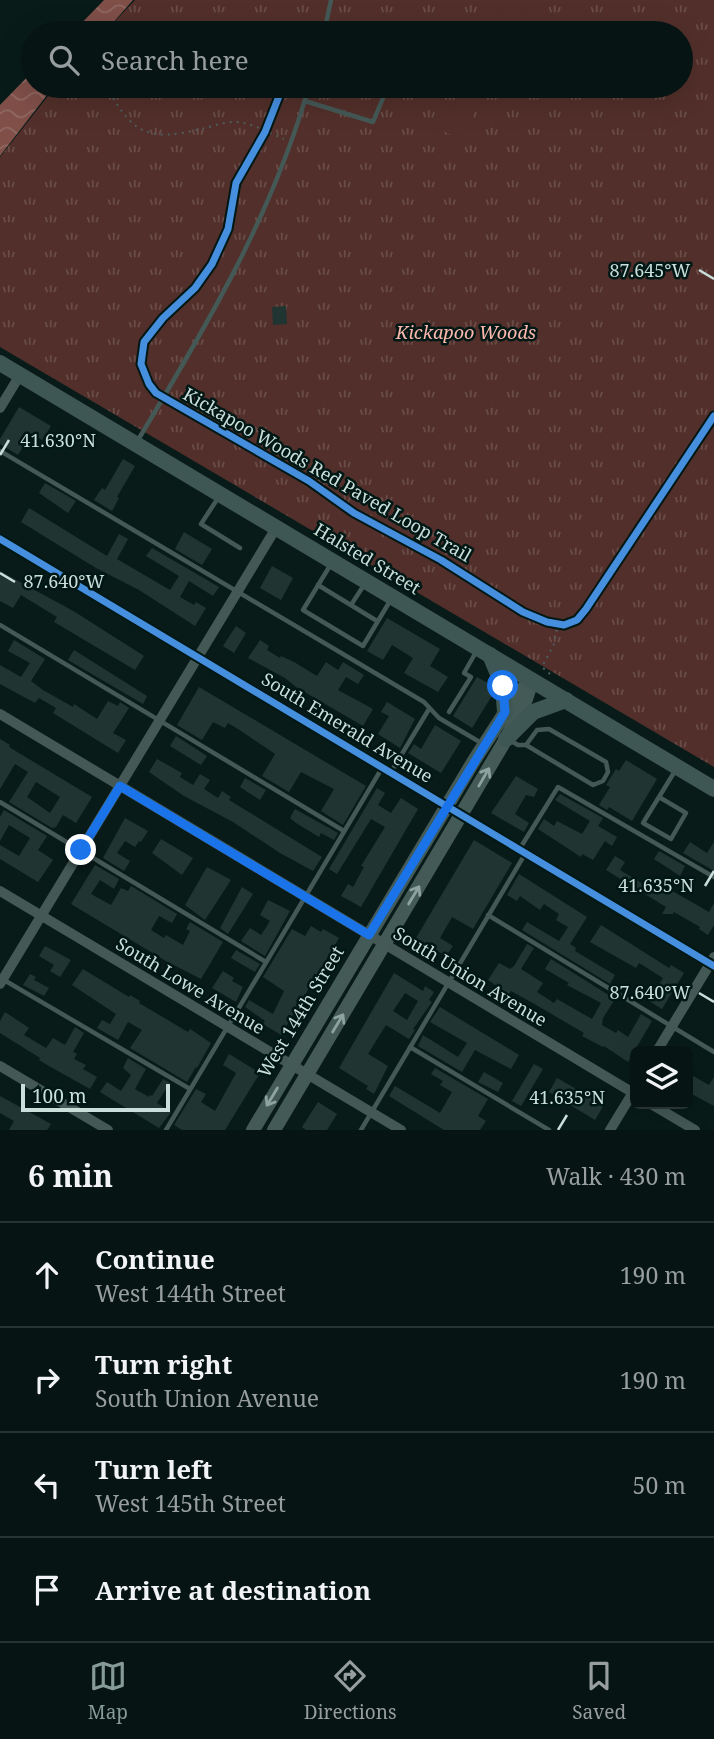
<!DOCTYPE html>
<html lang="en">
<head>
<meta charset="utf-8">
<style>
	:root { --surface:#061413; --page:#142121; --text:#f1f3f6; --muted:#989ea0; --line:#273333; --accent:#869a96 }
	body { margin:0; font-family:"Noto Serif",serif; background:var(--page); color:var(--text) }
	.controls { position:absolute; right:21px; bottom:21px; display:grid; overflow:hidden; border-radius:10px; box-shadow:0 7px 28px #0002 }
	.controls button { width:63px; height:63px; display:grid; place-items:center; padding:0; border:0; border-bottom:2px solid var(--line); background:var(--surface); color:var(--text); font:35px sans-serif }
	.scale { position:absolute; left:21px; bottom:18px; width:149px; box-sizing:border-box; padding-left:7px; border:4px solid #cadeda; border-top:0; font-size:19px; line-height:24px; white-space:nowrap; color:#cadeda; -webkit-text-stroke:5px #001815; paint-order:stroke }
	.stop { position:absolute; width:21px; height:21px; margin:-16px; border:5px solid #1a73e8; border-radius:50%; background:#fff }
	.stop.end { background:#1a73e8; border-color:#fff; box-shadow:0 2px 7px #0008 }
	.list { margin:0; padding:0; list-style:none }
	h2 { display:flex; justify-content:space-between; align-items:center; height:91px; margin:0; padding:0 28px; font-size:30px }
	h2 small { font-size:23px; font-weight:400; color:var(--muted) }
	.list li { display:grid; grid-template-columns:46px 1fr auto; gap:21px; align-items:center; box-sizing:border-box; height:105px; padding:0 28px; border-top:2px solid var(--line) }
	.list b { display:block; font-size:26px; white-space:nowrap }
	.list p { margin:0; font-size:23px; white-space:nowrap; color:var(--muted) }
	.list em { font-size:23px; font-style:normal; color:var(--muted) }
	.icon { flex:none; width:38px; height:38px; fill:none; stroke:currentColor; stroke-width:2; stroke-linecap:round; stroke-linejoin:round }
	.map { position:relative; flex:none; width:714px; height:1130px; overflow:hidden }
	.search { position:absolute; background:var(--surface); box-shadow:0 7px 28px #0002; left:21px; right:21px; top:21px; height:77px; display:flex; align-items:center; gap:18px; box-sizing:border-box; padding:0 24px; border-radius:38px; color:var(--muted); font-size:26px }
	.sheet { height:511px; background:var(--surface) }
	nav { display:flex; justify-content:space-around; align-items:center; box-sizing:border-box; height:98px; border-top:2px solid var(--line); background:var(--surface); font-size:19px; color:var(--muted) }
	nav a { display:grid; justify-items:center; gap:4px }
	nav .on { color:var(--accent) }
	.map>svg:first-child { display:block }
</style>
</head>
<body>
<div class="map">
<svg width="714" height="1130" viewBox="0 0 714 1130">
	<defs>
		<pattern id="park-tufts" width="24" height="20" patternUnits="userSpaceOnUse" patternTransform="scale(1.75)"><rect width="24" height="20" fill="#522f2a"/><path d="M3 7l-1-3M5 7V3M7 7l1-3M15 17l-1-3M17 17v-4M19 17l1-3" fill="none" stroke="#6a4d48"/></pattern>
		<pattern id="water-waves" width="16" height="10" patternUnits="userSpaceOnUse" patternTransform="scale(1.75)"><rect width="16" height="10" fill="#7f4f48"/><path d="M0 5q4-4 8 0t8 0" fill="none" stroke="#906862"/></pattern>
	</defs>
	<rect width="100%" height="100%" fill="#081b19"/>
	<polygon fill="url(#park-tufts)" points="135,0 714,0 714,767 0,347 0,157 56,86 681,86 681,33 104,33"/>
	<g fill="#522f2a">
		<polygon points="505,0 530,0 514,33 488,33"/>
		<polygon points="463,86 487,86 461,139 432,126 429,120 433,119 435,122 443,126"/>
	</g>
	<g fill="url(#water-waves)">
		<polygon points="104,0 133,0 104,33 72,33"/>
		<polygon points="33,71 33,86 54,86 0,156 0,105"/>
	</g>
	<g fill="#203532" fill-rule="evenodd">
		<polygon points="286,306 287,324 273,325 272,307"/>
		<polygon points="19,407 51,426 42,440 31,433 18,455 0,444 0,439"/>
		<polygon points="123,459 135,466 117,497 119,498 112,511 94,500 102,488 105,490"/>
		<polygon points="45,483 76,501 68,513 39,493"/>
		<polygon points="29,508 107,556 119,534 128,539 117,559 170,590 179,576 146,556 152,548 219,587 213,596 189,581 180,597 194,605 196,602 206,608 195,626 139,590 96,568 21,522"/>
		<polygon points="184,532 212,549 202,565 175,549"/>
		<polygon points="272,566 293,578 281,600 260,588"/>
		<polygon points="0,571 75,612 144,656 135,670 54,622 57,617 21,595 13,608 0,601"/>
		<polygon points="387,618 440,649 430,666 448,677 438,692 404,673 413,658 392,645 383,660 367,651"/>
		<polygon points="236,626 246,633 234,653 223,646"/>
		<polygon points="14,640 45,659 31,681 43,690 73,707 74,704 97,719 108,701 118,706 120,702 129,708 113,733 126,740 118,753 53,713 56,708 39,698 35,703 0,684 0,665 21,677 30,663 8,651"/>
		<polygon points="260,640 269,646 267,650 280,658 281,656 294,662 317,676 326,662 338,670 343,662 364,675 358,684 346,677 338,690 373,709 363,726 296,687 285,678 248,658"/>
		<polygon points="74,650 147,696 143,704 68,660"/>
		<polygon points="477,677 491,685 493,694 472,728 453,716"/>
		<polygon points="199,687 366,786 343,825 321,811 334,789 301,772 289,792 262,776 275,754 238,729 228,723 225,728 213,722 202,740 177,725"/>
		<polygon points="387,702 415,719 400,748 378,734 389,716 381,712"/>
		<polygon points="435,725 461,741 441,773 408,753 414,744 421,749"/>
		<polygon points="176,736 207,756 201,765 170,746"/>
		<path d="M0 739 10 745 9 747 92 797 76 823 63 815 56 827 52 828 9 802 28 772 15 764 0 789ZM36 782 60 797 50 813 27 797Z"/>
		<polygon points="157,759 182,773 180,777 193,785 200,774 210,780 204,789 218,798 222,791 231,797 229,800 322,857 313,871 280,853 233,822 184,796 149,772"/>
		<polygon points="626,760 657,779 632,821 609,807 607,810 599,805 610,787 606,785 616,769 619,771"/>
		<polygon points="516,776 538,789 534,797 526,795 515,814 529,823 524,832 491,813"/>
		<polygon points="245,778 266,790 260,800 240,787"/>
		<polygon points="377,788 385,793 378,805 391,813 401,798 418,809 361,907 341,896 348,884 353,887 364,867 361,866 385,827 371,819 337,874 329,869"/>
		<polygon points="560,794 603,818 598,826 617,837 612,846 605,841 593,860 582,854 581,857 538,829 544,819 554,826 557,821 582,834 590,821 555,800"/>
		<polygon points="295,809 338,833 334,840 321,833 319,837 296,823 290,818"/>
		<polygon points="4,810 47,836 38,850 53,860 38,882 0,859 0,845 19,856 30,838 9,825 0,841 0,817"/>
		<polygon points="125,818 148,831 141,842 139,841 135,847 125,841 117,853 130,861 124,871 103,858"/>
		<polygon points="161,839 193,858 182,875 152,853"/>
		<polygon points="474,840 512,863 473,929 452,917 440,938 453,946 446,956 416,938"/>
		<polygon points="690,842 707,853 714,842 714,871 683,853"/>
		<polygon points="659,851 685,866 680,876 654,859"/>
		<polygon points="615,856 625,862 620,870 643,884 645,881 659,889 662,885 709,912 714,903 714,925 708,935 699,929 700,927 674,912 673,914 662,914 666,907 606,870"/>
		<polygon points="95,865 119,879 114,889 100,880 91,894 111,905 121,888 128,891 131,886 177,914 172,923 159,916 151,930 164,938 166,935 183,945 190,931 186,929 190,922 223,942 201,979 166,961 71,904"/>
		<polygon points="207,867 231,880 205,920 185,905"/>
		<polygon points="519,874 587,917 570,944 576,948 575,951 615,975 610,984 522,930 527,922 559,941 568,927 556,920 559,914 544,904 540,910 520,896 517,901 507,895"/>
		<polygon points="242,887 253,894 228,934 220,928"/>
		<polygon points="268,900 290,911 265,956 241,941 250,928 261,935 270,921 260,915"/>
		<polygon points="601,925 669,968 671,965 684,973 662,1009 649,1001 663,978 639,963 636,968 590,942"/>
		<polygon points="311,926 321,932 323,929 339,938 281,1035 263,1024 265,1021 245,1007 249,1000 273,1014 284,991 263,977 292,929 305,936"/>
		<polygon points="527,944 534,948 521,969 543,983 537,992 554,1003 557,999 592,1019 601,1003 567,985 569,983 545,969 551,959 615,999 603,1018 602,1025 616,1033 618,1030 628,1037 641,1014 652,1021 628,1062 604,1046 603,1047 582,1036 584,1033 531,1002 511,991 509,994 488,980 499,963 510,969 514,966"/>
		<polygon points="45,946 71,960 60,977 50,971 54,965 39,956"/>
		<polygon points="236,950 260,964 255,972 231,958"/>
		<polygon points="83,969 129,997 130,995 140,1001 139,1003 188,1032 190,1029 211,1043 197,1068 196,1067 187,1082 130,1048 142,1030 128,1022 118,1040 97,1028 102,1020 110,1024 116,1014 72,985"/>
		<polygon points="223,971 234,978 232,981 243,987 236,1002 212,988"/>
		<path d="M394 973 423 991 425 986 434 992 429 1000 432 1002 413 1029 415 1030 409 1039 386 1025 368 1054 388 1066 374 1094 366 1089 368 1086 339 1068ZM405 993 418 1001 407 1020 393 1011Z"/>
		<polygon points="30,974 36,977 34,980 49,988 44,996 23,985"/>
		<polygon points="440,1007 519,1055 511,1069 475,1050 462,1072 418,1046 423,1035 458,1057 467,1043 430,1022"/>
		<polygon points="5,1012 29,1028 24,1035 46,1048 53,1038 65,1045 75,1027 84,1033 73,1052 77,1054 74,1059 86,1065 83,1069 97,1077 90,1089 49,1066 39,1060 40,1058 0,1033 0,1021"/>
		<polygon points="229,1054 260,1073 225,1130 182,1130 174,1125 196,1089 206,1094 201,1102 215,1111 236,1073 223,1065"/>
		<polygon points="128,1058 146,1069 135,1089 149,1097 150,1095 152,1096 163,1079 170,1083 157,1103 171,1112 159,1128 100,1092 107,1082 121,1091 131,1075 123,1068"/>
		<polygon points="534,1064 543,1069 521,1106 512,1101"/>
		<polygon points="435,1068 488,1099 478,1116 486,1121 480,1130 444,1130 389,1096 395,1086 440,1113 452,1092 440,1085 443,1081 431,1074"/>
		<polygon points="484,1072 503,1083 498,1092 478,1082"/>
		<polygon points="688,1073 709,1085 714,1077 714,1106 688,1092"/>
		<polygon points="557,1078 604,1105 595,1120 549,1092"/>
		<polygon points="0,1096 51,1124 47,1130 9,1130 14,1121 0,1113"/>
		<polygon points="318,1102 337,1114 327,1130 306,1130 302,1127"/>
	</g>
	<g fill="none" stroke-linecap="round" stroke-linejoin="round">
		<g stroke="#4e5d5b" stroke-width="2" stroke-dasharray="2 5" stroke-linecap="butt">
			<path d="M106 86C133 134 147 142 201 129 211 127 223 122 233 122 249 121 269 133 284 139"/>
			<polyline points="550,674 542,667 554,644 558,624"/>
		</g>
		<g stroke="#445855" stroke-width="4.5">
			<polyline points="324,33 331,0"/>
			<polyline points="305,101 373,122 388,86"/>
			<path d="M138 440C206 327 273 214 309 86"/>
			<polyline points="0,451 424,702 439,718 483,744"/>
			<polyline points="218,498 201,524 240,548"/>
			<polyline points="331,564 303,610 363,646 390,601"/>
			<polyline points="318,585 377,621"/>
			<polyline points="351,605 364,585"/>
			<polyline points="0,625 344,831"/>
			<polyline points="449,712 471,677 464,673 476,652"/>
			<polyline points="511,741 518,745 526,745 593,785 603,781 608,772 606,762 549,729 537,730 526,745"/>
			<polyline points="391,772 429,709"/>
			<polyline points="659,797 686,813 671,839 643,823 675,771"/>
			<polyline points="0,802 266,962"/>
			<polyline points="519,850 558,787 714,877"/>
			<polyline points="488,915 714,1052"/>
			<polyline points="4,980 190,1089"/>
			<polyline points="410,1047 549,1130"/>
			<polyline points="166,1130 382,768"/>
			<polyline points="361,1130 525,854"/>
		</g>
		<g stroke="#445855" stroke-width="10">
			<polyline points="0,408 20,375"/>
			<polyline points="0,539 714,966"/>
			<polyline points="0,714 635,1094"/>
			<polyline points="0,891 401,1130"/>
			<polyline points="0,984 276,528"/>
			<polyline points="657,1051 714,957"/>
			<polyline points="0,1066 108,1130"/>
			<polyline points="651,1104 695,1130"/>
			<polyline points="610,1130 635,1089"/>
		</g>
		<g stroke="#435a56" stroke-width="14">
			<polyline points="253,1130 475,759 517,694 532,680"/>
			<polyline points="274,1130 506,739 526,699 532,681"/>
		</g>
		<g stroke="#3e5754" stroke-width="16">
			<polyline points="0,363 714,789"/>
			<polyline points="490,655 503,686 505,712"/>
			<polyline points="506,739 533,712 566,700"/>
		</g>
		<defs>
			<g id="cycleway">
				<polyline points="283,86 265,132 236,183 228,229 212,264 195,288 163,318 144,342 141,364 149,384 156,393 309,481 354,513 441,560 523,612 547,622 564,625 577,620 586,609 714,416"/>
				<polyline points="0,539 714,966"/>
			</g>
		</defs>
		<use href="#cycleway" stroke="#001815" stroke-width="11"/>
		<use href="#cycleway" stroke="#468fdf" stroke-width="7"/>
	</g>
	<defs><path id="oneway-shaft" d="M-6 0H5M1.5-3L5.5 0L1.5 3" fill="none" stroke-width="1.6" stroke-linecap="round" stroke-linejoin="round" transform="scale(1.75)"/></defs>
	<g stroke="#8da39f">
		<use href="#oneway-shaft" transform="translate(484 777) rotate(-60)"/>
		<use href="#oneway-shaft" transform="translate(414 895) rotate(-59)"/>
		<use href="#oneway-shaft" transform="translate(338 1023) rotate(-59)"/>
		<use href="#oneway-shaft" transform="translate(272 1097) rotate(121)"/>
	</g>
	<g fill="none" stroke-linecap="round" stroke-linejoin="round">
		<polyline stroke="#1a73e8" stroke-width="9" points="81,850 120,786 369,935 505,712 503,686"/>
	</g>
	<path fill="none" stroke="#cadeda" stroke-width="2.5" d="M699 270 714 279M0 455 9 440M0 573 15 582M705 886 714 871M699 993 714 1002M558 1130 567 1115"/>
	<g text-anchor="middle" stroke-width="5" stroke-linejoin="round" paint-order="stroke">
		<g font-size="18" font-style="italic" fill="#feb8ae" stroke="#001815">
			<text x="466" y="339">Kickapoo Woods</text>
		</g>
		<g font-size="18" fill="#cadeda" stroke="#001815">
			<text transform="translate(327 475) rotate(30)" y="6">Kickapoo Woods Red Paved Loop Trail</text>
			<text transform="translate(367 559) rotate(31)" y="6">Halsted Street</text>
			<text transform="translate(347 728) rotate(31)" y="6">South Emerald Avenue</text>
			<text transform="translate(470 977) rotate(31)" y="6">South Union Avenue</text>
			<text transform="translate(190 986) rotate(31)" y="6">South Lowe Avenue</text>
			<text transform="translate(301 1012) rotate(-59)" y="6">West 144th Street</text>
		</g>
	</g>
	<g font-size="18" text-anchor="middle" fill="#cadeda" stroke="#001815" stroke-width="5" stroke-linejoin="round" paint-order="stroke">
		<text x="650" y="277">87.645°W</text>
		<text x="58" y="447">41.630°N</text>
		<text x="64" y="588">87.640°W</text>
		<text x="656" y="892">41.635°N</text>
		<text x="650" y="999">87.640°W</text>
		<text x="567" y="1104">41.635°N</text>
	</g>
</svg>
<div class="controls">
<button><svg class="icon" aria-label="layers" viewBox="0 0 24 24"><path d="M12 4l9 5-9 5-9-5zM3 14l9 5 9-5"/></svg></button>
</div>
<div class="scale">100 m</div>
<div class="stop" style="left:503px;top:686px"></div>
<div class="stop end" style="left:81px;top:850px"></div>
<div class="search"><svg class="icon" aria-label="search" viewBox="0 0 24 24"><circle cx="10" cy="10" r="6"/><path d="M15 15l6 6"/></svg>Search here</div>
</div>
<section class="sheet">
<h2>6 min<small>Walk · 430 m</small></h2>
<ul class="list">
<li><svg class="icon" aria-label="ahead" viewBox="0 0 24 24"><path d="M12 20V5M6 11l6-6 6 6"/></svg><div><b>Continue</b><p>West 144th Street</p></div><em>190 m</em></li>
<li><svg class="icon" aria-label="right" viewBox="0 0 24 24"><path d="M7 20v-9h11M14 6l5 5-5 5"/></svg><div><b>Turn right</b><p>South Union Avenue</p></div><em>190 m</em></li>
<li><svg class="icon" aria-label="left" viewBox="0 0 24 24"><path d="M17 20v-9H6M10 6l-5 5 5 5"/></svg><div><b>Turn left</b><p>West 145th Street</p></div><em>50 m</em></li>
<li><svg class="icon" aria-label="arrive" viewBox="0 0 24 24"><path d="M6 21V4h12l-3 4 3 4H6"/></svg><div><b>Arrive at destination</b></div></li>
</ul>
</section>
<nav>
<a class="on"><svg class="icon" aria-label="map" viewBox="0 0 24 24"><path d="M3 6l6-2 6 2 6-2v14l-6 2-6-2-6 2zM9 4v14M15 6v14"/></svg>Map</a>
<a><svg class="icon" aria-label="directions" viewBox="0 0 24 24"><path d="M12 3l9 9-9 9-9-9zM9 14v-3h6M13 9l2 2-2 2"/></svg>Directions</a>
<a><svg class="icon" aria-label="saved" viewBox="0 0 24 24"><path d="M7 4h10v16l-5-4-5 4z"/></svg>Saved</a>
</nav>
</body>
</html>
